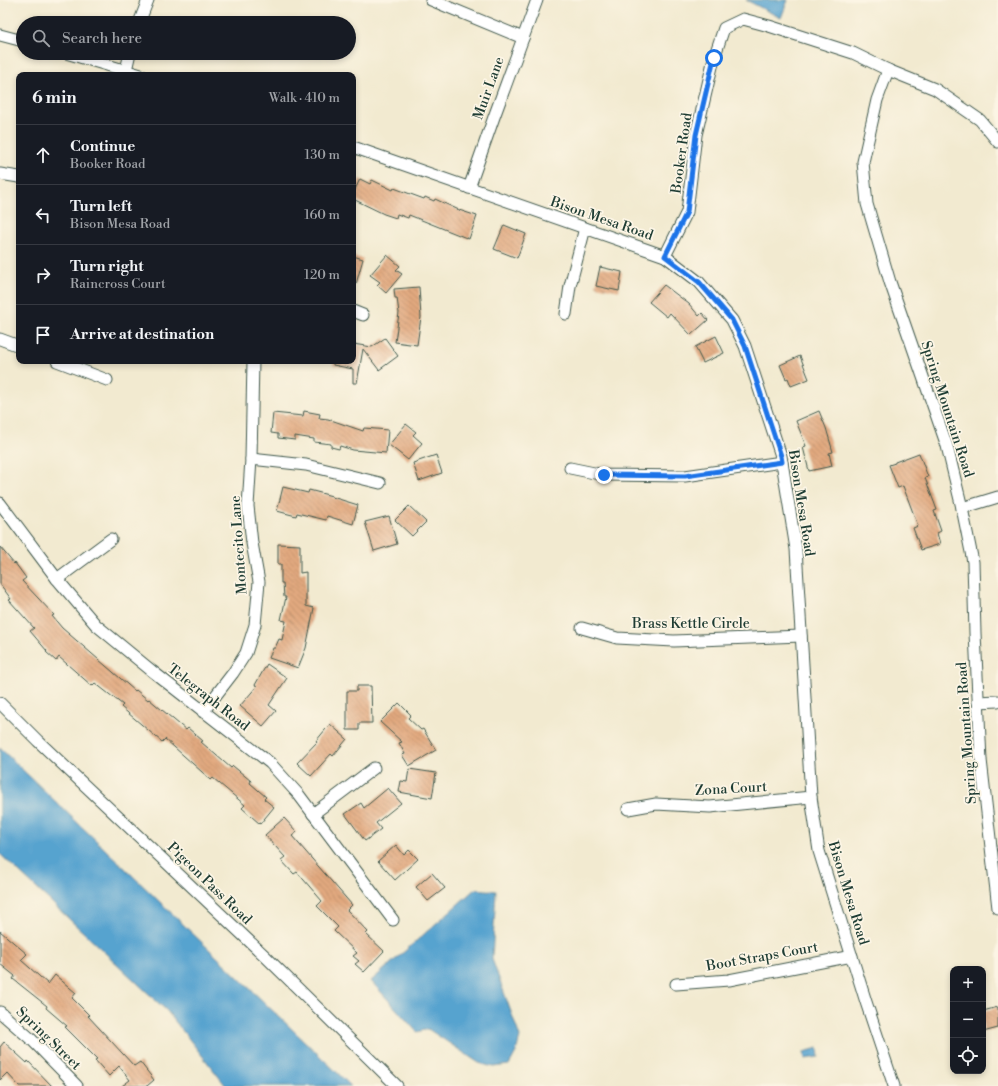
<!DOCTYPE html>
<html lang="en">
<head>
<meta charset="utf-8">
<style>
	:root { --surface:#171b24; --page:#242831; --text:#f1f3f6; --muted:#9ea1a6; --line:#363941 }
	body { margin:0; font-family:"Libre Bodoni",serif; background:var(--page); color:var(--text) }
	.controls { position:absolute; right:12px; bottom:12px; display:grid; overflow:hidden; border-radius:8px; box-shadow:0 2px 6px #0003 }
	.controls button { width:36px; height:36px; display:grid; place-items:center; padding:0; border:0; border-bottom:1px solid var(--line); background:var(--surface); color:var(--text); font:20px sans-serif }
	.stop { position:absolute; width:12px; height:12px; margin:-9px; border:3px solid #1a73e8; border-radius:50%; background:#fff }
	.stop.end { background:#1a73e8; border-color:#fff; box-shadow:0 1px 4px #0008 }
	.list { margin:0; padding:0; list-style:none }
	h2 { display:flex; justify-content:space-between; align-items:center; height:52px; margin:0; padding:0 16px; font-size:17px }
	h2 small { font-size:13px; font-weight:400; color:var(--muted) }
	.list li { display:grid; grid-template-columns:26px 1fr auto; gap:12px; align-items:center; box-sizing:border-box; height:60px; padding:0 16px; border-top:1px solid var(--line) }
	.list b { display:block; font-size:15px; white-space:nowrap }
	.list p { margin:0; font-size:13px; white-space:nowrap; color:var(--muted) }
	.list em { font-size:13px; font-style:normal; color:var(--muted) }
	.icon { flex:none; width:22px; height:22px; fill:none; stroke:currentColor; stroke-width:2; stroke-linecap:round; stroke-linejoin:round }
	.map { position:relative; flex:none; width:998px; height:1086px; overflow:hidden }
	.search { position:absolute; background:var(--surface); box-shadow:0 2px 6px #0003; left:16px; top:16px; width:340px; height:44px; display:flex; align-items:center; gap:10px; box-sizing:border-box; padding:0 14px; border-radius:22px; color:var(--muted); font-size:15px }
	.panel { position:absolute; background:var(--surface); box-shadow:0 2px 6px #0003; left:16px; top:72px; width:340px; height:292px; border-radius:8px }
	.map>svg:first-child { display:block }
</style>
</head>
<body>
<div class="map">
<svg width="998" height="1086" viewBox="0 0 998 1086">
	<defs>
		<pattern id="building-back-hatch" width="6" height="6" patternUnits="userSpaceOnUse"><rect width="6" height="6" fill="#e2a97f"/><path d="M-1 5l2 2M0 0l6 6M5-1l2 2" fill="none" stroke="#b78b69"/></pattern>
	</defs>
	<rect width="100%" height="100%" fill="#fcf5e5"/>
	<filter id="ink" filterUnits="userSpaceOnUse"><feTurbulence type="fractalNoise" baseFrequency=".025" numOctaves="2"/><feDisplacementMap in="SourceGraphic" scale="8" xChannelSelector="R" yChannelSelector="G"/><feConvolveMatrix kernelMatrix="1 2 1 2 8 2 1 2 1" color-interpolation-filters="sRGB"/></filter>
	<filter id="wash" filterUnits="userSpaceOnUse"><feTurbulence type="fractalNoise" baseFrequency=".012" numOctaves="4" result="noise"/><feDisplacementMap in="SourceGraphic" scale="16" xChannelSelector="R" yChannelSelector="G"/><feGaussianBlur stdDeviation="0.9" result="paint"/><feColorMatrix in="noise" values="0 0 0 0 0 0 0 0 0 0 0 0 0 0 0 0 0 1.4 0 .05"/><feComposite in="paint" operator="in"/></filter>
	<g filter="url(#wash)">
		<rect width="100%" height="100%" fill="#f2ead0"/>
		<g fill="#57a3cf" stroke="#3b7082">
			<polygon points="746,0 788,0 781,18"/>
			<polygon points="0,748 351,1086 226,1086 167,1011 0,854"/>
			<polygon points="475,889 496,891 492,959 520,1037 516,1052 509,1065 493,1067 479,1063 428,1029 417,1032 371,981"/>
			<polygon points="818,1048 819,1057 805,1059 804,1052"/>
		</g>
		<g id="blocks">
			<g fill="url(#building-back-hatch)">
				<polygon points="360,179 370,184 372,180 393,190 394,188 424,199 425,197 434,201 435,199 459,210 477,216 469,239 409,215 408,218 397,214 396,218 384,214 353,199 353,194"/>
				<polygon points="504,225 526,234 517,258 494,249"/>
				<polygon points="387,255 400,266 396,270 402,274 386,293 377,285 380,282 370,275"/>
				<polygon points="353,256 363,259 356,284 353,284"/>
				<polygon points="600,267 622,272 619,291 596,286"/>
				<polygon points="664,285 689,304 699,316 702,313 708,320 691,335 670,313 667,317 649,302"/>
				<polygon points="419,287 421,317 417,345 395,342 399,313 397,298 395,298 394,289"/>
				<polygon points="716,336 724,353 703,363 695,347"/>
				<polygon points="385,338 398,356 379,370 363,349 357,383 353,383 353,369 333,365 333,361 353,361 353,344 372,347"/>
				<polygon points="800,356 809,379 791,386 788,378 786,379 780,365"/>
				<polygon points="304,411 320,414 319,418 328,419 363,431 364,428 388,430 386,453 353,450 340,446 339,449 331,447 331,444 314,442 314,439 295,436 295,440 278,438 278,434 271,433 273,413 303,416"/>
				<polygon points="819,411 826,428 833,452 829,453 832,466 809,471 803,447 806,446 796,421"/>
				<polygon points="406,424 416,432 413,435 422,443 408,460 389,445"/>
				<polygon points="919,453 928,477 925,478 937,510 934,511 941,531 937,533 940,544 921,550 913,528 918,526 903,486 898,488 889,465 895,463 895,462"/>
				<polygon points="436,455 442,473 419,481 413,463"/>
				<polygon points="283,487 308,493 309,490 332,496 332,497 358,505 353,524 327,516 326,520 297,513 296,516 277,511"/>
				<polygon points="409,506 426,522 412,536 395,520"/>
				<polygon points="389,516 397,544 374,551 365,522"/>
				<polygon points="278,544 300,545 300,573 306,572 306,606 314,608 306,648 298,668 269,658 273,648 275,648 279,639 282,640 286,621 281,620 286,597 284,597 283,583 281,583 281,564 278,564"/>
				<polygon points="0,547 14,564 15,563 26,578 22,581 54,615 52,616 62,628 135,691 136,690 148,700 149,699 186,730 188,728 203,741 201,742 231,768 233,766 251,781 250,783 266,797 264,799 274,807 260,824 242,808 245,805 213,778 211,780 165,739 162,742 121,707 123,705 95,683 92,686 59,657 56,661 46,652 47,651 30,631 34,628 9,600 11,599 0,584"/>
				<polygon points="267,664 287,678 269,705 276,711 263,726 240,706 257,686 255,685"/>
				<polygon points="357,686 371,686 372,723 359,723 359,730 347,730 347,691 357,691"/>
				<polygon points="399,703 411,715 408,718 421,730 423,729 436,750 409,766 402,755 405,754 399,743 402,742 380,722"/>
				<polygon points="330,724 347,739 333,756 331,754 311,776 297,763 317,742 316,741"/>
				<polygon points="409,769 436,773 432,798 399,792 401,781 407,782"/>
				<polygon points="388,788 401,803 376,823 381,829 365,841 345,814 361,803 364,808"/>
				<polygon points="284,818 297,832 292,836 352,905 347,910 368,932 366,934 384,951 364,972 355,964 359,961 353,956 357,953 334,931 338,927 317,906 322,901 297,872 294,874 281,860 285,857 265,835"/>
				<polygon points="396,845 404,855 409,850 418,859 395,880 378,861"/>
				<polygon points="432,873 445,888 428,901 416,887"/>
				<polygon points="0,931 27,954 21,960 48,984 55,975 76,993 72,998 89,1015 88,1016 134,1066 140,1062 154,1080 147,1086 122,1086 130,1080 119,1066 109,1076 95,1060 97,1059 65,1027 67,1026 46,1008 47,1006 13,979 15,976 0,964"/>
				<polygon points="998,1007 998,1028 983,1032 983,1011"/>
				<polygon points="4,1042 27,1063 28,1061 52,1086 19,1086 7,1073 0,1080 0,1047"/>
			</g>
		</g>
	</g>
	<g filter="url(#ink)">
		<use href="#blocks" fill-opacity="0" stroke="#3f574b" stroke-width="1"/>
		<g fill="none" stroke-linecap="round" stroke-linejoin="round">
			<defs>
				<g id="minor">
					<polyline points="431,0 523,38"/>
					<polyline points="139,23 148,0"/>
					<polyline points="0,35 23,41"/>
					<polyline points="66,53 141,75"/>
					<polyline points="126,70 130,53"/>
					<polyline points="888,70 877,100 863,162 867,204 890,282 947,446 962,508 973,562 975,633 981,760 998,908"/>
					<polyline points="353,147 665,256 699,282 732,320 745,346 781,456 796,549 811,797 819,851 866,1002 894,1086"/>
					<polyline points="0,174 19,177"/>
					<polyline points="469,188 494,117 537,0"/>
					<polyline points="665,256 687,212 696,135 714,58 724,28 743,19 769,26 853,53 888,70 935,89 980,120 998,142"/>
					<polyline points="353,311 363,315"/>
					<polyline points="566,314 570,286 585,228"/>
					<polyline points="0,339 19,346"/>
					<polyline points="57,361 107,380"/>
					<polyline points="251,459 306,465 380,483"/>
					<polyline points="570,468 604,475 685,476 782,462"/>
					<polyline points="0,503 57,579 96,625 152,671 270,763 299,795 393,920"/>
					<polyline points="962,508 998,497"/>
					<polyline points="57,579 111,539"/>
					<polyline points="582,628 617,638 674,641 801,636"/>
					<polyline points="978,702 998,701"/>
					<polyline points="0,703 38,741 266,957 397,1086"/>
					<polyline points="203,712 233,673 246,653 255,625 259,582 252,543 248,506 251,459 253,361"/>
					<polyline points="628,809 656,804 710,807 811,797"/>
					<polyline points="313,814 374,768"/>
					<polyline points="676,984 729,980 852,956"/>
					<polyline points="0,1012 32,1040 77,1086"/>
				</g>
			</defs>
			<use href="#minor" stroke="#3f574b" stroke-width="13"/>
			<use href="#minor" stroke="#fff" stroke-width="11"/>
		</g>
	</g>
	<g fill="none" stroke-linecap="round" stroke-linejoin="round" filter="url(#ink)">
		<polyline stroke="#1a73e8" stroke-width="5" points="604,475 685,476 782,462 781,456 745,346 732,320 699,282 665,256 687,212 696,135 714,58"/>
	</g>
	<g text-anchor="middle" stroke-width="3.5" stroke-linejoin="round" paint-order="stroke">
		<g font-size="14" fill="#1f3d34" stroke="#fcf5e5">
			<text transform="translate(488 88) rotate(-70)" y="5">Muir Lane</text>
			<text transform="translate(681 153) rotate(-82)" y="5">Booker Road</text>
			<text transform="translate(602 218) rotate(19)" y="5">Bison Mesa Road</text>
			<text transform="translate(948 409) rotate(72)" y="5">Spring Mountain Road</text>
			<text transform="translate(802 503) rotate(81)" y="5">Bison Mesa Road</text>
			<text transform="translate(238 545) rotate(-94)" y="5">Montecito Lane</text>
			<text x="691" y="628">Brass Kettle Circle</text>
			<text transform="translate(209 697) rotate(38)" y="5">Telegraph Road</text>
			<text transform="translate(966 733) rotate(-94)" y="5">Spring Mountain Road</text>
			<text transform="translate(731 788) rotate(-3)" y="5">Zona Court</text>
			<text transform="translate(210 883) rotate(44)" y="5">Pigeon Pass Road</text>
			<text transform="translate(849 893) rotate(73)" y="5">Bison Mesa Road</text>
			<text transform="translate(762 956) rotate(-10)" y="5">Boot Straps Court</text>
			<text transform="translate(49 1038) rotate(44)" y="5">Spring Street</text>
		</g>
	</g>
</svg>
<div class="controls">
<button>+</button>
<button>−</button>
<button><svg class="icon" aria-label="locate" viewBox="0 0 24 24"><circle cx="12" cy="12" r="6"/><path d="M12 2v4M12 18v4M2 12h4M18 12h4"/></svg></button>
</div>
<div class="stop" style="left:714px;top:58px"></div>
<div class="stop end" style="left:604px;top:475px"></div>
<div class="search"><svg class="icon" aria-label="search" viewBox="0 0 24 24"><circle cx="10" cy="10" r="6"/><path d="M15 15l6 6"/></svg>Search here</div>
<section class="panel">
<h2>6 min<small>Walk · 410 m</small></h2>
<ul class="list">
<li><svg class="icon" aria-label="ahead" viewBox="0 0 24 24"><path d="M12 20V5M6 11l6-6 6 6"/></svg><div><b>Continue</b><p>Booker Road</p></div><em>130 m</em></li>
<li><svg class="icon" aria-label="left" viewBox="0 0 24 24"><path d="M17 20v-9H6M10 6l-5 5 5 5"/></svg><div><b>Turn left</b><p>Bison Mesa Road</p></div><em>160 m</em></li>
<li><svg class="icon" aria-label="right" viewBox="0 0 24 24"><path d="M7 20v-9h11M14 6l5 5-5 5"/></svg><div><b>Turn right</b><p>Raincross Court</p></div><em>120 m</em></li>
<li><svg class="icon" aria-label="arrive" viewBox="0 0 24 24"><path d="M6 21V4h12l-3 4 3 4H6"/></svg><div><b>Arrive at destination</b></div></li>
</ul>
</section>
</div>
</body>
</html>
